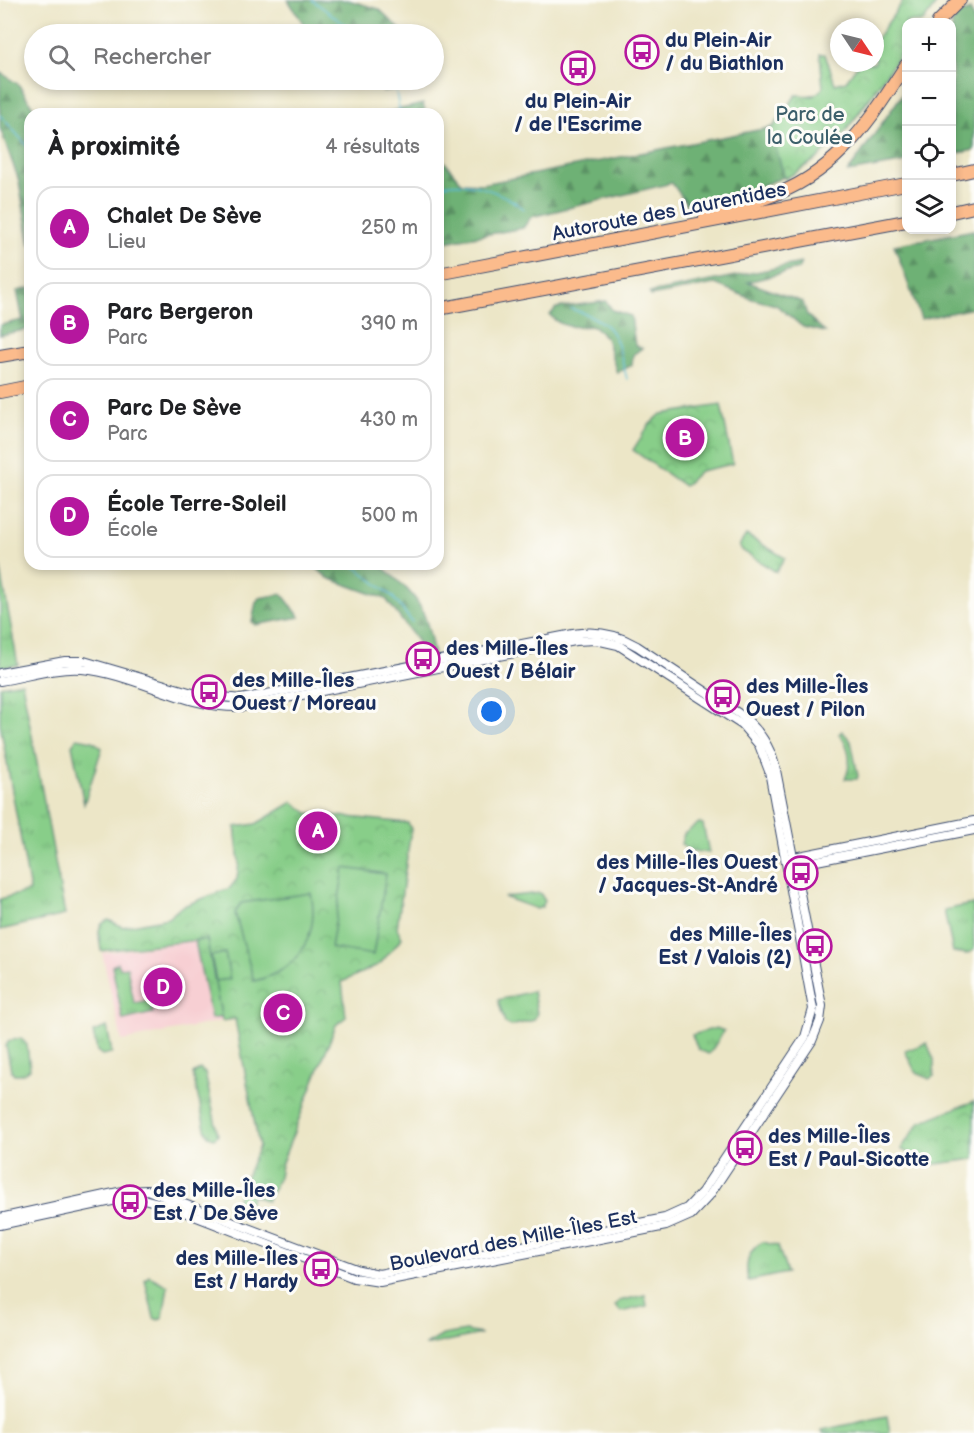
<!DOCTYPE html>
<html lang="fr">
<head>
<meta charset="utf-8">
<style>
	:root { --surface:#fff; --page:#f6f6f6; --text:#202124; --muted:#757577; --line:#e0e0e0; --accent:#b5179e }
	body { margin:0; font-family:"Balsamiq Sans",sans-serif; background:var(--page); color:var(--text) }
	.controls { position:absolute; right:18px; top:18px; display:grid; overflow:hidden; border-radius:12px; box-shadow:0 3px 9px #0003 }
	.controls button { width:54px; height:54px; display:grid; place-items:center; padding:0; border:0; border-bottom:2px solid var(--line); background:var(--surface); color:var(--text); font:30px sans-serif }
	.compass { position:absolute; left:830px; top:18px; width:54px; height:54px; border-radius:50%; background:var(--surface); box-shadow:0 3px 9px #0003; rotate:125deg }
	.you { position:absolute; left:492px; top:712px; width:21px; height:21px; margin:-15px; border:4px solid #fff; border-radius:50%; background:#1a73e8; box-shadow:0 0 0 9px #1a73e833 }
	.badge { display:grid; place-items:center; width:39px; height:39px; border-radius:50%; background:var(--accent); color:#fff; font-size:20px; font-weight:700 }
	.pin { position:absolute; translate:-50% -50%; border:3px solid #fff; box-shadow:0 2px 6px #0006 }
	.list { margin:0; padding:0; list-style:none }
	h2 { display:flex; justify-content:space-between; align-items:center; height:78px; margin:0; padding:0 24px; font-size:26px }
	h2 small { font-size:20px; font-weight:400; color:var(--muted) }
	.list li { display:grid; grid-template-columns:39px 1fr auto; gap:18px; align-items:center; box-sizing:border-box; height:84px; margin:0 12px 12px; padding:0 12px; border:2px solid var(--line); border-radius:18px }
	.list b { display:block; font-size:22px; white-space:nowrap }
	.list p { margin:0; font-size:20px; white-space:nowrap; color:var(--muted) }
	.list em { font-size:20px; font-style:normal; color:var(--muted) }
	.icon { flex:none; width:33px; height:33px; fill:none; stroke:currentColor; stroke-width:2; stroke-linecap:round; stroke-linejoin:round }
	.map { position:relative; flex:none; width:974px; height:1433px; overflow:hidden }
	.search { position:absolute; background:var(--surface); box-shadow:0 3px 9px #0003; left:24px; top:24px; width:420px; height:66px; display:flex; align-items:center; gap:15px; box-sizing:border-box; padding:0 21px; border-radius:33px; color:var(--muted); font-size:22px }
	.panel { position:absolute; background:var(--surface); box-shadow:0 3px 9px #0003; left:24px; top:108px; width:420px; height:462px; border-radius:18px }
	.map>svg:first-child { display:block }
</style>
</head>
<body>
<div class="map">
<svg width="974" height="1433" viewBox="0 0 974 1433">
	<defs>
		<pattern id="grass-tufts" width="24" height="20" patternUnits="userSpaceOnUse" patternTransform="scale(1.5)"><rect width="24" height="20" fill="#88ce89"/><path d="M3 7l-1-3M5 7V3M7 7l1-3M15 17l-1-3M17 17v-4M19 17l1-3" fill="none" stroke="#75b179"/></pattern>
		<pattern id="forest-firs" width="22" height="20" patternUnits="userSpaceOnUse" patternTransform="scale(1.5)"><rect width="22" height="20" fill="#6eb175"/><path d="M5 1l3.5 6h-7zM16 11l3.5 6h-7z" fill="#5a9063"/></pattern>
		<pattern id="park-crowns" width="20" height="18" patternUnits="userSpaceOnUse" patternTransform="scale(1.5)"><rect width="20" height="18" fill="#88ce89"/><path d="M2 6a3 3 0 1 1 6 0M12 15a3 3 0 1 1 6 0" fill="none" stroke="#75b179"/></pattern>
	</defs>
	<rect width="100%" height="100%" fill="#fdfcf7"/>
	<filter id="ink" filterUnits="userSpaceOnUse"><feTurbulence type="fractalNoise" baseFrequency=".0167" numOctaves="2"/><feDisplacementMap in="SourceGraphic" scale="12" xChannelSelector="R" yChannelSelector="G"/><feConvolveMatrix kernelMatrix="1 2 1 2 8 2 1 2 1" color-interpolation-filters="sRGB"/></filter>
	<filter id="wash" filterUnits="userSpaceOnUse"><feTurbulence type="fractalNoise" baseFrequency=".008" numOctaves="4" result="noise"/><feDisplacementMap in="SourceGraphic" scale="24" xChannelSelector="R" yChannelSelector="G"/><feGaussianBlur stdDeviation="1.35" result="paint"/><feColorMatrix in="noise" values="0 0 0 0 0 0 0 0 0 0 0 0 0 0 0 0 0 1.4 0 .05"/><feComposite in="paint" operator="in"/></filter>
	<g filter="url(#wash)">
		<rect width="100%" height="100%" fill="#ece6c7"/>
		<polygon fill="#f7cfd3" points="207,939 222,1021 122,1041 102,953"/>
		<g fill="url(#grass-tufts)" stroke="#527e74" stroke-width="1.5">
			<polygon points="746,535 785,558 776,572 743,551 739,546"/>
			<polygon points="0,566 18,665 0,667"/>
			<polygon points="22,682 65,915 0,930 0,899 30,891 0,724 0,686"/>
			<path d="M842 731 851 741 858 776 857 779H845C852 763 851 748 839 734Z"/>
			<polygon points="77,738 93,741 102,748 84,804 72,745"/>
			<polygon points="699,823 703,824 709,853 688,850 681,844 684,834"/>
			<polygon points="540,893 545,901 542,907 537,909 504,897"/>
			<polygon points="973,904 974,950 967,954 953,952 944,910"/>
			<polygon points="207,939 222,1017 211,1019 195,941"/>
			<polygon points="118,963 120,968 127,967 134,1003 150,1000 153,1013 123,1020 112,966"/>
			<polygon points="533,991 537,1013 534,1020 511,1026 505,1023 498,1000"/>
			<polygon points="107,1027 112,1053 102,1055 97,1051 93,1032"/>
			<polygon points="716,1028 724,1031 710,1053 708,1054 698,1049 692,1035"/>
			<polygon points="21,1038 27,1045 30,1069 23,1074 14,1074 11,1070 6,1046 9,1041"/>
			<polygon points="927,1043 934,1060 934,1076 929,1079 915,1071 905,1051"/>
			<polygon points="200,1069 205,1073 218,1135 214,1138 208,1136 205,1128 193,1074"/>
			<path d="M763 1242 778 1246 787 1273 748 1281C745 1265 747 1250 763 1242Z"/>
			<polygon points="149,1276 168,1286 163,1317 158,1320 154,1318 145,1280"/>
			<polygon points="645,1295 647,1306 621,1312 615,1306 619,1301"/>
			<polygon points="466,1331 481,1334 424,1346 443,1335"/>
		</g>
		<g fill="url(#forest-firs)" stroke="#44706a" stroke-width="1.5">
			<polygon points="288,0 348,0 379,9 405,34 310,34"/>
			<polygon points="970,10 974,20 974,150 952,154 952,24 958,15"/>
			<path d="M906 44C873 93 843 150 786 176 756 190 720 197 689 207L672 183 531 217 523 228 438 243V154L462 183 483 184 773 127 798 97 819 94 823 120Z"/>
			<polygon points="0,72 19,85 37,114 30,114 30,245 19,181 0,128"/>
			<polygon points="380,80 417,80 419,84 383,92"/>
			<polygon points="906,89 906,162 848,172"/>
			<polygon points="423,104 426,114 380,114"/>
			<polygon points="974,230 974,308 921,319 894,245"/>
			<polygon points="801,263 798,269 748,282 803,302 807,315 825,332 803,327 776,305 752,299 715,284 651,296 649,293"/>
			<polygon points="30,288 30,329 0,335 0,325 23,320 17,291"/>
			<path d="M606 301 612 310 631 316 635 345 642 348 633 355 632 365 617 373 606 338 594 326C577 327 561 329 550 315L556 308Z"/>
			<path d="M312 564H379C419 598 425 604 434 656L420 657 418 642 386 599 328 578Z"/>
			<polygon points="282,594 300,617 255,625 252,622 256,602 259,598"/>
		</g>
		<g fill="url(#park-crowns)" stroke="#527e74" stroke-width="1.5">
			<polygon points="904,0 939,0 923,22 906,22 906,46 843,135 817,159 785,179 770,128 773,127 796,95 814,96 823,88 820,54 825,54 835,84 846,81 859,63 875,63 875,41"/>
			<polygon points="721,405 733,464 700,471 684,486 633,450 649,425 661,414"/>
			<path d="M293 802 308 813 408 823 411 829 397 928 402 938 380 964 342 982 346 1017 336 1025 281 1165 279 1177 267 1201 252 1195 244 1219 230 1215 259 1146 235 1019 222 1021 207 939 101 951C100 939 94 924 109 920L122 927 168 918 181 907 230 888 237 879 239 862 235 827 256 824Z"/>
			<polygon points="974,1101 974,1159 929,1165 901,1149 920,1122"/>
			<polygon points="887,1416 890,1433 823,1433 822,1430"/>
		</g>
		<g fill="#88ce89" stroke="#527e74" stroke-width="1.5">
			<polygon points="344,868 386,874 373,955 331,948"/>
			<path d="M311 893C320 937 297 971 254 981L235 913 241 903Z"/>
			<polygon points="225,953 230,979 216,981 211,956"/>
		</g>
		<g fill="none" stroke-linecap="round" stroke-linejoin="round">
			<g stroke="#57bbd5" stroke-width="1.5">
				<polyline points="312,0 358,34"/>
				<polyline points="394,80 400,114"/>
				<polyline points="0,115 30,149"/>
				<path d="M438 187C464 177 503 192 524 209"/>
				<path d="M571 309C618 323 615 335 627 379"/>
				<polyline points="352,564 392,596 412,622"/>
			</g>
		</g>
	</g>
	<g filter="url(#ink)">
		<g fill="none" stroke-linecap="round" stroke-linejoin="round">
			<defs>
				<g id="minor">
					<path d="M0 673 65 661H84L196 694 241 699 573 634C596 630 617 634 637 646L741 715C759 729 771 747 776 770L822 1006 820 1021 812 1041 709 1196 691 1215 666 1226 380 1282 354 1278 166 1205 136 1197 126 1198 0 1225"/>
					<path d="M0 681C26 677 55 667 82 669 137 674 185 709 242 707L575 641 596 640 618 645 742 725 759 745 769 771 813 1009 805 1037 702 1192 687 1208 665 1218 379 1274 359 1270 147 1190 123 1191 0 1218"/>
					<polyline points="789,858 974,821"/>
					<polyline points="791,866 974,830"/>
				</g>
				<g id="highway">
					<polyline points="938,22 960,0"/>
					<polyline points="952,175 974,170"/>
					<polyline points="952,212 974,207"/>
					<path d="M705 218C729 209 755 203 779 193 839 169 872 118 906 65"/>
					<polyline points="438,274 906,184"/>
					<polyline points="438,309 906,221"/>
					<polyline points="0,356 30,351"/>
					<polyline points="0,392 30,386"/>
				</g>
			</defs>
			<use href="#minor" stroke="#3a4a6e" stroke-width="10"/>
			<use href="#highway" stroke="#3a4a6e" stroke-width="14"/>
			<use href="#minor" stroke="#fff" stroke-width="8"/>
			<use href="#highway" stroke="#fbbb8c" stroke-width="12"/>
		</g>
	</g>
	<defs>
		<symbol id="bus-ring" viewBox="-11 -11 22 22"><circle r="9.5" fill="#fdfcf7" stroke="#b5179e" stroke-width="1.5"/><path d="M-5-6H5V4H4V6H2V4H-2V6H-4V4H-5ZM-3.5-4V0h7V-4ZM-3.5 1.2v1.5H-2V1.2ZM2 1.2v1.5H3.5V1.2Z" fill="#b5179e"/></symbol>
	</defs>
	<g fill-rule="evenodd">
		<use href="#bus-ring" x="623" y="33" width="38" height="38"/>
		<use href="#bus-ring" x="559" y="49" width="38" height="38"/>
		<use href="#bus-ring" x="404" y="640" width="38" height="38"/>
		<use href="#bus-ring" x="190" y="673" width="38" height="38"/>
		<use href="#bus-ring" x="704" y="678" width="38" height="38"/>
		<use href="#bus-ring" x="782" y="854" width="38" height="38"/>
		<use href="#bus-ring" x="796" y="927" width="38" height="38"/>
		<use href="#bus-ring" x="726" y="1129" width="38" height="38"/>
		<use href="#bus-ring" x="111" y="1183" width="38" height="38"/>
		<use href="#bus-ring" x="302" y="1250" width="38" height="38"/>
	</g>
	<g text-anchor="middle" stroke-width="6" stroke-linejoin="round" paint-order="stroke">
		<g font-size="20" font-weight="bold" fill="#1b2f5e" stroke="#fdfcf7" text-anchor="start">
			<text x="665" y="47">du Plein-Air<tspan x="665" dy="23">/ du Biathlon</tspan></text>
			<text x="578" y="108" text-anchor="middle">du Plein-Air<tspan x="578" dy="23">/ de l'Escrime</tspan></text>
			<text x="446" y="655">des Mille-Îles<tspan x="446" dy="23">Ouest / Bélair</tspan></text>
			<text x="232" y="687">des Mille-Îles<tspan x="232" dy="23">Ouest / Moreau</tspan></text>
			<text x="746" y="693">des Mille-Îles<tspan x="746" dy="23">Ouest / Pilon</tspan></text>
			<text x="778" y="869" text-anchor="end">des Mille-Îles Ouest<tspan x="778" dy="23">/ Jacques-St-André</tspan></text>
			<text x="792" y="941" text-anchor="end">des Mille-Îles<tspan x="792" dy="23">Est / Valois (2)</tspan></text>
			<text x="768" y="1143">des Mille-Îles<tspan x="768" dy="23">Est / Paul-Sicotte</tspan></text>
			<text x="153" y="1197">des Mille-Îles<tspan x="153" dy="23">Est / De Sève</tspan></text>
			<text x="298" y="1265" text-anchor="end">des Mille-Îles<tspan x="298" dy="23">Est / Hardy</tspan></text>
		</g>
		<g font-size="20" fill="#3c5f6b" stroke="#fdfcf7">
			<text x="810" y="121">Parc de<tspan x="810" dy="23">la Coulée</tspan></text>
		</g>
		<g font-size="20" fill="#1b2f5e" stroke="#fdfcf7">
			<text transform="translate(669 211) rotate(-11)" y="7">Autoroute des Laurentides</text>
			<text transform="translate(513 1240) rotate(-11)" y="7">Boulevard des Mille-Îles Est</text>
		</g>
	</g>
</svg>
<div class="controls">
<button>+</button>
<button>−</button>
<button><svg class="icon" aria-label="locate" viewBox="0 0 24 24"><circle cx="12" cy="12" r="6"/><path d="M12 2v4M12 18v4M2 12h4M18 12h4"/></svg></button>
<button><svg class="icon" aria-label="layers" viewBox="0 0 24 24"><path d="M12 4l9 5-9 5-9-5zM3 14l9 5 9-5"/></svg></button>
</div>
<svg class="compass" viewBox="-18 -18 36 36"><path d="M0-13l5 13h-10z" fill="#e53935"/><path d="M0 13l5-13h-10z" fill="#757577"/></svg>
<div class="you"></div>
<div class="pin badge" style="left:318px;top:831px">A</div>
<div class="pin badge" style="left:685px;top:438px">B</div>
<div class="pin badge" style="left:283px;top:1013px">C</div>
<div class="pin badge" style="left:163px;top:987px">D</div>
<div class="search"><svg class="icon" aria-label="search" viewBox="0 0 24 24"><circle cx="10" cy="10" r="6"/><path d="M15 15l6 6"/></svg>Rechercher</div>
<section class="panel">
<h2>À proximité<small>4 résultats</small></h2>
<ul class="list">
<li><span class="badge">A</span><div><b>Chalet De Sève</b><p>Lieu</p></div><em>250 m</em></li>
<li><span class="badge">B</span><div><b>Parc Bergeron</b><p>Parc</p></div><em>390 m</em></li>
<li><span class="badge">C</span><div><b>Parc De Sève</b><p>Parc</p></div><em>430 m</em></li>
<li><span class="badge">D</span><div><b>École Terre-Soleil</b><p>École</p></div><em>500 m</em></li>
</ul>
</section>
</div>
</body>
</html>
